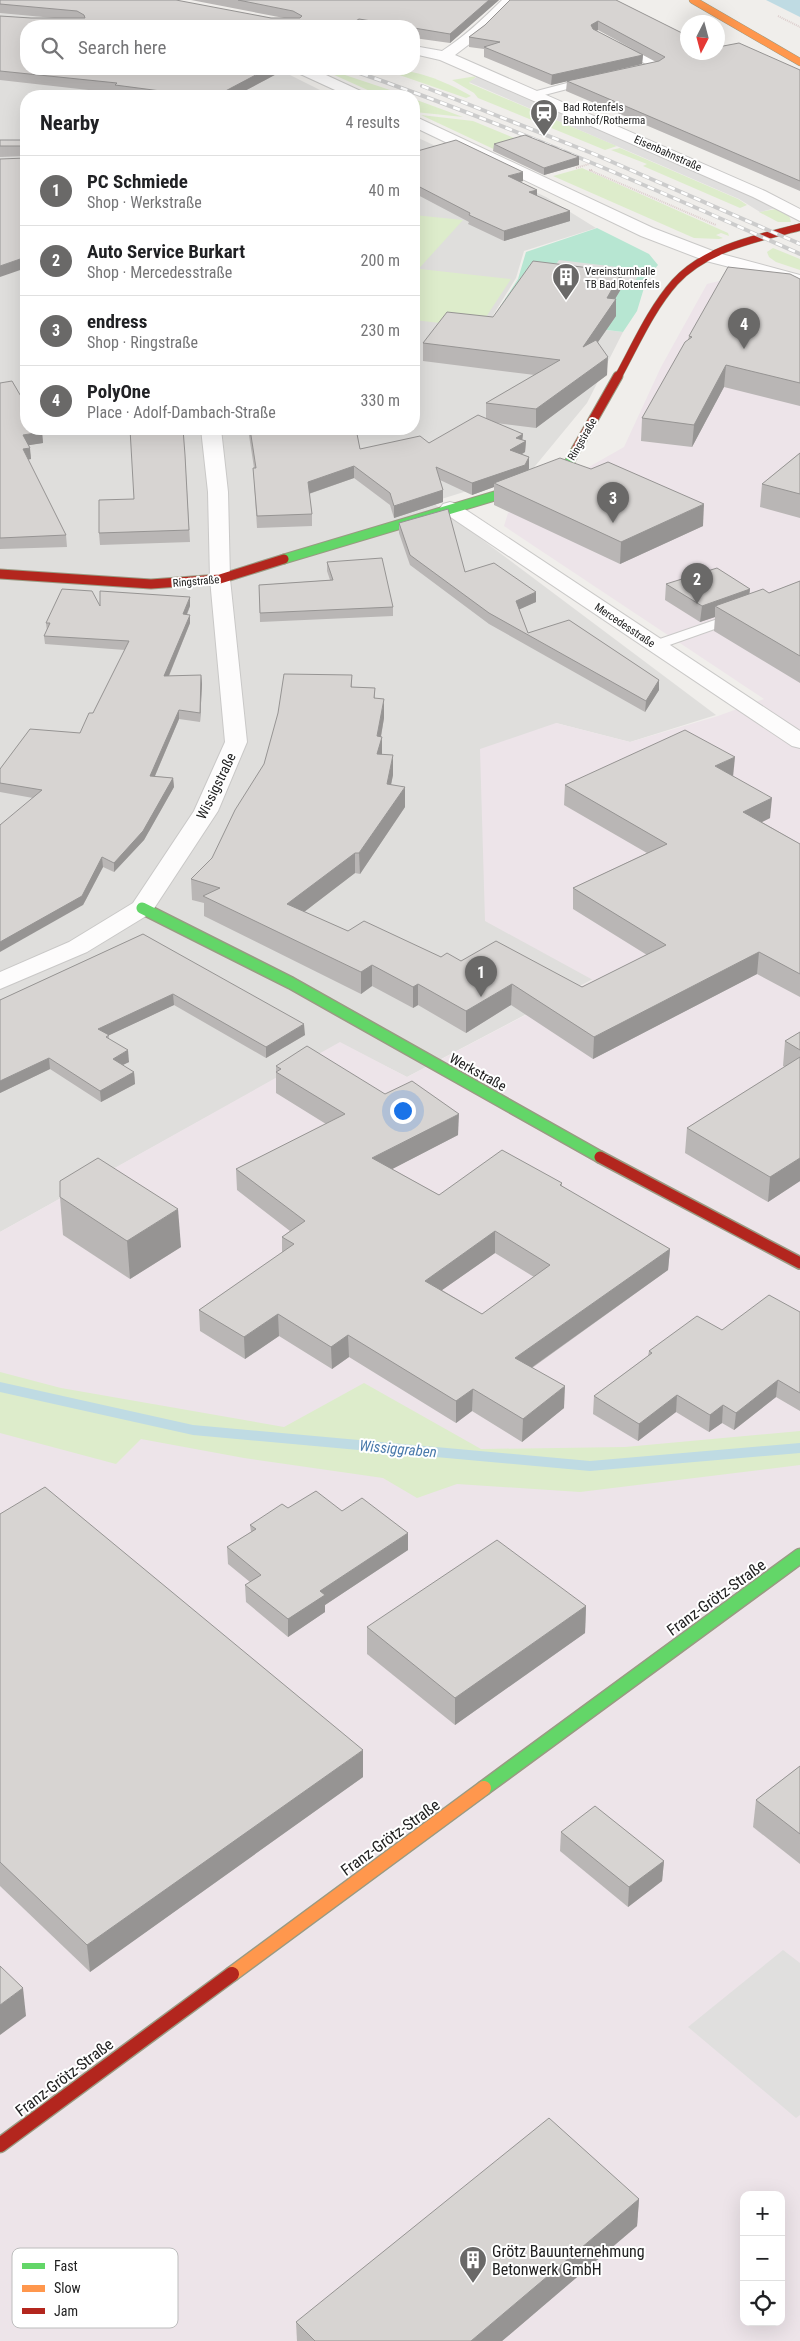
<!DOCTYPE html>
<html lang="en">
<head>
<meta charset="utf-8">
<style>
	:root { --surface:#fff; --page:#f6f6f6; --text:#202124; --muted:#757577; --line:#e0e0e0; --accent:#6a6968 }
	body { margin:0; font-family:"Roboto Condensed",sans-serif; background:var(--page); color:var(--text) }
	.controls { position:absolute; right:15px; bottom:15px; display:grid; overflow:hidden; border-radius:10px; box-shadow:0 5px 20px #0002 }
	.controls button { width:45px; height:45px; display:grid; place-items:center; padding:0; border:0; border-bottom:1px solid var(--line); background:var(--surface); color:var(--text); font:25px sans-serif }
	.compass { position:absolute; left:680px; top:15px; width:45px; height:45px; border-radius:50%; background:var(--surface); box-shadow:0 5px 20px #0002; rotate:186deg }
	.you { position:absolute; left:402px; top:1110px; width:18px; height:18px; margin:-12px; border:4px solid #fff; border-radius:50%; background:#1a73e8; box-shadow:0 0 0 8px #1a73e833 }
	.badge { display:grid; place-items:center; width:32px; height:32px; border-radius:50%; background:var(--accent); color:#fff; font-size:16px; font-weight:700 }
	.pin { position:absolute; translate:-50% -41px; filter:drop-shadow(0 1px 2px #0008) }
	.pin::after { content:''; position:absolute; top:26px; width:18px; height:15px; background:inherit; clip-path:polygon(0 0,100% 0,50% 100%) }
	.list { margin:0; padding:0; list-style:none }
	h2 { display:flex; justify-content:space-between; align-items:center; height:65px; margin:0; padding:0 20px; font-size:21px }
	h2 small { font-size:16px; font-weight:400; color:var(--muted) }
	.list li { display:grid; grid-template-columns:32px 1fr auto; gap:15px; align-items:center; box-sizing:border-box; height:70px; padding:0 20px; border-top:1px solid var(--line) }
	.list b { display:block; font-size:19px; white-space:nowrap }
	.list p { margin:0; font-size:16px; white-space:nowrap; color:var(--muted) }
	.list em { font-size:16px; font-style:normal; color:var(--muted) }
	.icon { flex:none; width:28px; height:28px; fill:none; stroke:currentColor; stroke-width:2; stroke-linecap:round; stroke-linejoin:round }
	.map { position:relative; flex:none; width:800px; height:2341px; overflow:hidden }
	.search { position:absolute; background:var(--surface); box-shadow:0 5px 20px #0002; left:20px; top:20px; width:400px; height:55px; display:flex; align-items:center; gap:12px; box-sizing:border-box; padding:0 18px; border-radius:20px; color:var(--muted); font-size:19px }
	.panel { position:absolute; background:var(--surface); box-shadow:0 5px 20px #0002; left:20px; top:90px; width:400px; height:345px; border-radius:20px }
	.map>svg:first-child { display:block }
</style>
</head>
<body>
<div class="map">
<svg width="800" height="2341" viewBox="0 0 800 2341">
	<rect width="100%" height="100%" fill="#f0eeeb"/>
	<polygon fill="#dfdedc" points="0,0 60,0 110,11 26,26 26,69 278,69 332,96 26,96 26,429 414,429 414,136 546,197 596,228 524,251 516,278 492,317 623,332 587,403 531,471 432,502 716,715 630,742 556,723 593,979 407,1077 340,1043 0,1232"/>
	<path fill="#ede4e9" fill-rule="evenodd" d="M731 278 800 291V2341H0V1232L340 1042 407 1077 593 980 485 921 480 749 556 723 630 742 718 716 764 699 504 526 508 513 624 447 661 367 707 284ZM744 2195H781V2322H744Z"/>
	<g fill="#ddeccb">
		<polygon points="321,69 327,69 408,96 381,96"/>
		<path d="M382 69C415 69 443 80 471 96L466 98Z"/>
		<polygon points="477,76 469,83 617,146 605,150 478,98 474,93 452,80"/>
		<polygon points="414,99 463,117 415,112"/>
		<polygon points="421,115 473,121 524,142 534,168"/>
		<polygon points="620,148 738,199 747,205 740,208 643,166 647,164 611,150"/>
		<polygon points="582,168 728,233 729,236 721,233 716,235 723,238 719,239 694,238 553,176"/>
		<polygon points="776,209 789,215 791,222 778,222 759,212"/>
		<polygon points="414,215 463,220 414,274"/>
		<polygon points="773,248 800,259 800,270 776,262 769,257 767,252"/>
		<polygon points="420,269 511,279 486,317 440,323 414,320 414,275"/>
		<polygon points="0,1372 61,1388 284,1427 364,1383 481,1449 625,1447 800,1431 800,1465 580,1492 457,1484 417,1498 383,1478 244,1458 141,1439 116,1464 0,1433"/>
	</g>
	<polygon fill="#b7e6d2" points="597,228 649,254 658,265 647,278 637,311 623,332 494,316 518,279 526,252"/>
	<g fill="#e0dfde">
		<polygon points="478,76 752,194 776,208 760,212 739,199 469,82"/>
		<polygon points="559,260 642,270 631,287 547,277"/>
		<polygon points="783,1950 800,1963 800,2115 796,2118 688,2027"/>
	</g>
	<polygon fill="#bfdbe3" points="766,0 800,0 800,17"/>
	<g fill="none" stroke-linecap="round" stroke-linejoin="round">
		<polygon fill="#bfdbe3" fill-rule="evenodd" points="0,1382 193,1425 590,1461 800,1443 800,1453 590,1471 193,1435 0,1392"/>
		<defs>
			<g id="lane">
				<polygon points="619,43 662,64 663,66 658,69 635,72 635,68 648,65 615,48 615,44"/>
				<polygon points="590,77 595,80 594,82 533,98 528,95 529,93"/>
				<polygon points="738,612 743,613 745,616 743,619 661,648 651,648 649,645 651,642"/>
			</g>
			<g id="street">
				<path d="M502 0H517L484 33 455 55 765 191 800 209V221L753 197 440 60 414 54V46L442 51C464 37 483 19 502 0Z"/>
				<polygon points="294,69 313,69 365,93 368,96 348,96 296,72"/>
				<polygon points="414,116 653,228 718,253 800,275 800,285 706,261 641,236 414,127"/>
				<polygon points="201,429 221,429 228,492 230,579 247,742 218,811 151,913 87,952 0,989 0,972 69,942 133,903 194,811 225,742 210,579 208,492"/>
				<polygon points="450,502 457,504 800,731 800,748 792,746 443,512 440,508 443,504"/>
			</g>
			<polyline id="fast-far2" points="284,559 498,495 547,477 569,463 576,450"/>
			<polyline id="fast-far1" points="142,908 291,983 600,1157"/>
			<polyline id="fast" points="484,1788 800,1556"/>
			<polyline id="slow-far1" points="693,0 800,62"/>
			<polyline id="slow" points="232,1974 484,1788"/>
			<path id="jam-far3" d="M618 377C635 346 651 309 675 282 706 248 758 238 800 227"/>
			<g id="jam-far2">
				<polyline points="576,450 618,376"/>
				<polyline points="0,574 151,584 220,579 284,559"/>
			</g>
			<polyline id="jam-far1" points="600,1157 800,1263"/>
			<polyline id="jam" points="0,2145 232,1974"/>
		</defs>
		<use href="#lane" stroke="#c9c8c7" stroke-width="2"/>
		<use href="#street" stroke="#c9c8c7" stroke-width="2"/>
		<use href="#fast-far2" stroke="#999a82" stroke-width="11"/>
		<use href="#fast-far1" stroke="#999a82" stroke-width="14"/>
		<use href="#fast" stroke="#999a82" stroke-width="17"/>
		<use href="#slow-far1" stroke="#999a82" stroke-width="8"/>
		<use href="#slow" stroke="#999a82" stroke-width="17"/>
		<use href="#jam-far3" stroke="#999a82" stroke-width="8"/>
		<use href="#jam-far2" stroke="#999a82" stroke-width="11"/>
		<use href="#jam-far1" stroke="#999a82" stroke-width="14"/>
		<use href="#jam" stroke="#999a82" stroke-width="17"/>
		<g stroke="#dccecd" stroke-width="2" stroke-dasharray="1 1" stroke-linecap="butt">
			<polyline points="778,16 800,27"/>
			<polyline points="576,168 589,164"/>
			<polyline points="592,170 589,170 716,225"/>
		</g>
		<use href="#lane" fill="#fdfcfc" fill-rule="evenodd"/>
		<use href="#street" fill="#fdfcfc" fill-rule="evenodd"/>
		<use href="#fast-far2" stroke="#63d668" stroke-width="9"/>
		<use href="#fast-far1" stroke="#63d668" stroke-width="11"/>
		<use href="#fast" stroke="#63d668" stroke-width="14"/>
		<use href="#slow-far1" stroke="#ff974d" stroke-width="7"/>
		<use href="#slow" stroke="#ff974d" stroke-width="14"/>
		<use href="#jam-far3" stroke="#b3261e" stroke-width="7"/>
		<use href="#jam-far2" stroke="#b3261e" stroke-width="9"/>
		<use href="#jam-far1" stroke="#b3261e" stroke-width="11"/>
		<use href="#jam" stroke="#b3261e" stroke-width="14"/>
		<defs>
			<g id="rail">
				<path d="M348 69C502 122 651 187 800 254"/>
				<polyline points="422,86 594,154 800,244"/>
			</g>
		</defs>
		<use href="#rail" stroke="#ccc" stroke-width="4"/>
		<use href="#rail" stroke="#fff" stroke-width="2.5" stroke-dasharray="7" stroke-linecap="butt"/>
	</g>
	<g fill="#b9b6b5" fill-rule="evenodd">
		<polygon points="0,0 271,18 284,18 191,0 499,0 450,43 414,38 414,26 26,26 286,69 235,96 127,96 116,95 115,93 0,80 0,16 31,18 54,18 0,13"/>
		<path d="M616 0 688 52 800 70V191L566 91 567 81 551 85 484 57V49L469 47V37L485 25ZM598 30 640 53 596 31ZM643 55 656 62 596 75 642 64Z"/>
		<polygon points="0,140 26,140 26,156 0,157"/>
		<polygon points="494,144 579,165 544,175 493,151"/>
		<polygon points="414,152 523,181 520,182 537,190 537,196 570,211 570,221 504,241 468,224 469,222 414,193"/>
		<polygon points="622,272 621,289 615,299 616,316 598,342 607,375 536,428 496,423 523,434 522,440 526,441 525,452 522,454 529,457 529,469 528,471 703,526 620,564 494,505 494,487 472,495 440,480 443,490 443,502 394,518 390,505 354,478 309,494 312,514 312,526 257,528 254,480 253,468 254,468 248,429 356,429 360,449 429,443 486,418 486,403 535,375 423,361 423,343 493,317"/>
		<polygon points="800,279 800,406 724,387 692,447 641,441 642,418 688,340 689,336"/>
		<polygon points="0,383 42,432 43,443 29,445 31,459 28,460 66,535 67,547 0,549"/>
		<polygon points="800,453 800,518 760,507 762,484"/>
		<polygon points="185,455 190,542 100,545 99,533 134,499"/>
		<polygon points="399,523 465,572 536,602 519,609 528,633 659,680 659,690 645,712 489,624 410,565 399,533"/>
		<polygon points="327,562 393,607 393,616 260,622 259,585 330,580 327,571"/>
		<polygon points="800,581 800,683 714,631 715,617 700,622 665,600 666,584 750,589 749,594 769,593"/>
		<polygon points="100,606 190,606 187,615 190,623 169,676 201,675 202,684 200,722 179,719 155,776 173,778 174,787 144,840 114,872 103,867 83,905 33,798 0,792 0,769 80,733 93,713 125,650 45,644 44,636 47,631 46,623"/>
		<polygon points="352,675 352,687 375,688 375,698 384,718 381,737 382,754 393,775 391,784 405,807 360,874 355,873 304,912 348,931 441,957 582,987 647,955 573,909 573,888 647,853 564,805 565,785 733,776 770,818 762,822 800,844 800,997 757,974 593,1059 511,1005 466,1033 418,1005 413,1008 372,986 361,994 204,916 204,903 192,900 191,879 212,858"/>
		<polygon points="143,934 305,1035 266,1058 174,1005 109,1035 109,1039 129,1062 122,1065 134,1072 135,1084 101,1102 50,1069 0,1093 0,1000"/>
		<polygon points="800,1032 800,1181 768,1202 685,1153 687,1128 785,1067 783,1066 785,1041"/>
		<path d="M276 1066 385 1094 458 1135 392 1169 439 1195 562 1183V1187L670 1249 668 1270 532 1368 564 1408 522 1442 472 1411 456 1423 349 1357 332 1369 279 1336 245 1359 200 1331 199 1310 282 1253V1237L290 1231 237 1190 236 1169 326 1124 276 1093ZM495 1253 534 1277 482 1314 442 1290Z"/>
		<polygon points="60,1197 181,1247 130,1279 63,1235"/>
		<polygon points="800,1312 800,1411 776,1397 734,1430 722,1423 709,1432 676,1412 638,1441 593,1414 594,1396 648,1356 649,1351 722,1330"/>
		<polygon points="288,1508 342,1511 408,1533 408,1550 325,1605 325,1612 288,1637 246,1602 245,1585 250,1582 228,1564 227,1547 251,1532 250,1525"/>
		<polygon points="0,1514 363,1777 90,1972 0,1886"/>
		<polygon points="586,1606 585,1633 455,1725 367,1654 367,1627"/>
		<polygon points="800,1766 800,1864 753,1827 756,1800"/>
		<polygon points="561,1832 664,1861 662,1881 628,1907 560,1851"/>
		<polygon points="639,2199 637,2226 502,2341 297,2341 296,2322"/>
	</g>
	<g fill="#969493">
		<polygon points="489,0 499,0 450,43 450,34"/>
		<polygon points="359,19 360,26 347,26"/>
		<polygon points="598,21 598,30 590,34 591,25"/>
		<polygon points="643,55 642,64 551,85 552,75"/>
		<polygon points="267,69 286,69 235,96 216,96"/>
		<polygon points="579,157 579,165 544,175 544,168"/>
		<polygon points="523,172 523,181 507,186 508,176"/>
		<polygon points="537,190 537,200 529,192"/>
		<polygon points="570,211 570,221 504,241 504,231"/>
		<polygon points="26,257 26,268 0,277 0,266"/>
		<polygon points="622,272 621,289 609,309 616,299 616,316 582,365 583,347 607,298"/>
		<polygon points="608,357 607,375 536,428 536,409"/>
		<polygon points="726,365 724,387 692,447 694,425"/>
		<polygon points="42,432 43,443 24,446 23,435"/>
		<polygon points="523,434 522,442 526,441 525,452 509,462 510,450 516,438"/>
		<polygon points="30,448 31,459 24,460 23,449"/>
		<polygon points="529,457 529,469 524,477 494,483 494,487 472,495 472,483"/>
		<polygon points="354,466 354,478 308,494 308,482"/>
		<polygon points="443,490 443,502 394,518 394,506"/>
		<polygon points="704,504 703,526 620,564 621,542"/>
		<polygon points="750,589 748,605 715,606 715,617 700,622 702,606"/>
		<polygon points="536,592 536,602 516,611 516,601"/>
		<polygon points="190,597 190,606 183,623 183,614"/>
		<polygon points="190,615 190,623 165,685 164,676"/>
		<polygon points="201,675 202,684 200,722 200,713"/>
		<polygon points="659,680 659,690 645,712 646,701"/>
		<polygon points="384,699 384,718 379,747 382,737 382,757 377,774 377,736"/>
		<polygon points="179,710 179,719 151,785 150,776"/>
		<polygon points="393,755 393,775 387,804 387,784"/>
		<polygon points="735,757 733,777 715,766"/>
		<polygon points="173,778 174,787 144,840 114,872 114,863"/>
		<polygon points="405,787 405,807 360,874 359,853"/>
		<polygon points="772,798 770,818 742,832 743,812"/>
		<polygon points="355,853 355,873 287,925 287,904"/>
		<polygon points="102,857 103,867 83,905 0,952 0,942"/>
		<polygon points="759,952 757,974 593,1059 594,1037"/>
		<polygon points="372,965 372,986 361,994 361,972"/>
		<polygon points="418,984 418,1005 413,1008 413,987"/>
		<polygon points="512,984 511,1005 466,1033 466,1011"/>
		<polygon points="173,994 174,1005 99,1040 98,1029"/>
		<polygon points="304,1024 305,1035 266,1058 266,1047"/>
		<polygon points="128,1050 129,1062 113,1070 113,1059"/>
		<polygon points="49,1058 50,1069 0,1093 0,1081"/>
		<polygon points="134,1072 135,1084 101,1102 100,1091"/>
		<polygon points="459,1114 458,1135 373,1179 372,1158"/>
		<polygon points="800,1158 800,1181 768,1202 770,1177"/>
		<polygon points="178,1209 181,1247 130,1279 127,1241"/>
		<polygon points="495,1231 495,1253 425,1302 425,1281"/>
		<polygon points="670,1249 668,1270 514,1380 515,1358"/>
		<polygon points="278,1314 279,1336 245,1359 244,1337"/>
		<polygon points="348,1335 349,1357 332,1369 331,1347"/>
		<polygon points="778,1380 776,1397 734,1430 736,1413"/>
		<polygon points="565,1386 564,1408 522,1442 523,1419"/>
		<polygon points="473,1389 472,1411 456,1423 456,1401"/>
		<polygon points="677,1395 676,1412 638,1441 639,1424"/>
		<polygon points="723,1405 722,1423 709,1432 710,1415"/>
		<polygon points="408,1533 408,1550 325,1605 325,1612 288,1637 288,1619 320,1591"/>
		<polygon points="586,1606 585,1633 455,1725 455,1698"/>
		<polygon points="363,1750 363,1777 90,1972 87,1945"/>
		<polygon points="664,1861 662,1881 628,1907 629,1887"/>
		<polygon points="23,1988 26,2016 0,2035 0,2005"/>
		<polygon points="639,2199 637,2226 502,2341 471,2341"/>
	</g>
	<g fill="#d7d4d2" stroke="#969493" fill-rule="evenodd">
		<polygon points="0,0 176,0 271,18 300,18 302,16 293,11 238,0 489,0 450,34 414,28 414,26 402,26 359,19 347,26 26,26 26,69 267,69 216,96 199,96 115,85 117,83 0,71 0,16 31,18 85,18 84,15 77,11 0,4"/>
		<polygon points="510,0 616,0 688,36 688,52 718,52 718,47 739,43 800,70 800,181 567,81 659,61 665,57 598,21 591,25 593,29 643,55 552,75 484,47 500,42 469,37 485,25"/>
		<polygon points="285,92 307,96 284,96"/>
		<polygon points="525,135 579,157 544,168 494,144"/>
		<rect x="0" y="140" width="26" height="6"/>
		<polygon points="456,140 523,172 508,176 537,190 529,192 570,211 504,231 469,215 470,213 414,184 414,152"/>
		<polygon points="26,158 26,257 0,266 0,159"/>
		<polygon points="533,261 622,272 607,298 616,299 583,347 596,340 608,357 536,409 486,403 560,360 423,343 447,312 493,317"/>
		<polygon points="728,267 790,274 800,279 800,383 726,365 694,425 642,418 685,342 692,337 689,336"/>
		<polygon points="12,381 26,405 26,429 40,429 42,432 23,435 30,448 23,449 66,535 0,538 0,383"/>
		<polygon points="478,415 523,434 516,438 526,441 510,450 529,457 525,465 472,483 436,467 443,490 394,506 390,493 354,466 308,482 312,514 257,516 253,468 256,468 250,429 356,429 360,449 420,436 429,443"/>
		<polygon points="130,429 183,429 185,455 189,530 99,533 99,500 134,499"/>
		<polygon points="800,453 800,494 762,484"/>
		<polygon points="560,458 591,469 608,462 704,504 621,542 494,483"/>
		<polygon points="448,509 465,572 494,563 536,592 516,601 528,633 569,620 659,680 646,701 489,613 410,555 399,523"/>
		<polygon points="382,558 393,607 260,613 259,585 333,580 327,562"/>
		<polygon points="717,568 750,589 702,606 666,584"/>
		<polygon points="800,581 800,656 715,606 763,589 769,593"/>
		<polygon points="62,589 92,591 100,606 100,591 190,597 183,614 190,615 164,676 201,675 200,713 179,710 150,776 173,778 143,831 114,863 102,857 82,896 0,942 0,825 42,790 0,783 0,769 30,729 80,733 89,713 93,713 129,641 44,636 50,623 46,623"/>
		<polygon points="284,674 352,675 351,687 375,688 374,698 384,699 377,736 382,737 377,754 393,755 387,784 405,787 359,853 355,853 287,904 348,931 364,921 441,957 447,953 461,961 496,941 582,987 666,945 573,888 667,844 565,785 685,730 735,757 715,766 772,798 743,812 800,844 800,974 759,952 594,1037 512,984 466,1011 418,984 413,987 372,965 361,972 203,896 220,888 191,879 212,858 235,810 264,764 278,713"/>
		<polygon points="143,934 304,1024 266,1047 173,994 98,1029 109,1035 106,1037 128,1050 113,1059 134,1072 100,1091 49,1058 0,1081 0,1000"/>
		<polygon points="800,1032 800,1050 785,1041"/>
		<path d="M307 1046 385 1094 412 1081 459 1114 372 1158 439 1195 502 1150 562 1183 560 1185 670 1249 515 1358 565 1386 523 1419 473 1389 456 1401 348 1335 331 1347 278 1314 244 1337 199 1310 294 1244 282 1237 305 1221 236 1169 345 1114 276 1072 281 1069 276 1066ZM495 1231 550 1265 482 1314 425 1281Z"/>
		<polygon points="800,1057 800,1158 770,1177 687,1128"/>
		<polygon points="98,1158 178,1209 127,1241 60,1197 60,1181"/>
		<polygon points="769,1295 800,1312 800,1393 778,1380 736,1413 723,1405 710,1415 677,1395 639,1424 594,1396 652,1353 649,1351 697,1316 722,1330"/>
		<polygon points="45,1487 363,1750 87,1945 0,1862 0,1514"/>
		<polygon points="316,1491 342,1511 362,1498 408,1533 320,1591 325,1595 288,1619 245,1585 261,1575 227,1547 256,1529 250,1525 282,1504 288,1508"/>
		<polygon points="497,1540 586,1606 455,1698 367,1627"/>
		<polygon points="800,1766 800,1834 756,1800"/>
		<polygon points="595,1806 664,1861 629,1887 561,1832"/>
		<polygon points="0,1966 23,1988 0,2005"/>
		<polygon points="549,2118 639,2199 471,2341 315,2341 296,2322"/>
	</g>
	<defs>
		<symbol id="station-pin" viewBox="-11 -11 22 30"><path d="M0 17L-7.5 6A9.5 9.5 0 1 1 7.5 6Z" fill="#6a6968" stroke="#fff"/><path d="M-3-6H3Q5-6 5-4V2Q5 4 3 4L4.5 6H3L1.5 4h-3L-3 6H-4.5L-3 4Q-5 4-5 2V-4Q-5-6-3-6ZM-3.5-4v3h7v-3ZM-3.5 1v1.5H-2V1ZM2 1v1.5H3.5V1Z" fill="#fff"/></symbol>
		<symbol id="building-pin" viewBox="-11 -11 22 30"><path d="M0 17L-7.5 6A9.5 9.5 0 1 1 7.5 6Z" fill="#6a6968" stroke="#fff"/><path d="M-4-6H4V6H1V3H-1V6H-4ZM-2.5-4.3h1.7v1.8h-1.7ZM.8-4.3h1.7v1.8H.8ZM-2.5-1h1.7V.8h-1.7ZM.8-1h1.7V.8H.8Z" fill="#fff"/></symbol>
	</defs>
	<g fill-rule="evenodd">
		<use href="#station-pin" x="528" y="97" width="32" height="43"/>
		<use href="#building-pin" x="550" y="261" width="32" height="43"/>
		<use href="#building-pin" x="457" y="2244" width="32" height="43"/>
	</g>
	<g text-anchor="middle" stroke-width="4" stroke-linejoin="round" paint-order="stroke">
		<g font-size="11" fill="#222" stroke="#fff" text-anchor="start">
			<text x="563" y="111">Bad Rotenfels<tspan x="563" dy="13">Bahnhof/Rotherma</tspan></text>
			<text x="585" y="275">Vereinsturnhalle<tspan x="585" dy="13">TB Bad Rotenfels</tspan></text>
		</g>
		<g font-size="11" fill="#222" stroke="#fff">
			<text transform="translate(668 153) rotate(24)" y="4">Eisenbahnstraße</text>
			<text transform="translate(582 439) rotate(-60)" y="4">Ringstraße</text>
			<text transform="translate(196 581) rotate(-5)" y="4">Ringstraße</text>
			<text transform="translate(625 625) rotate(34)" y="4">Mercedesstraße</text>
		</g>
		<g font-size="14" fill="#222" stroke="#fff">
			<text transform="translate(216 786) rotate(-64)" y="5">Wissigstraße</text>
			<text transform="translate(478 1072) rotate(29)" y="5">Werkstraße</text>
		</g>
		<g font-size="15" font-style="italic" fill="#4a7aab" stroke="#fff">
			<text transform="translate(398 1449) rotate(5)" y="5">Wissiggraben</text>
		</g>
		<g font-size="16" fill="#222" stroke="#fff">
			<text transform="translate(716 1597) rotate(-36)" y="6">Franz-Grötz-Straße</text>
			<text transform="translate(390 1837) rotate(-36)" y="6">Franz-Grötz-Straße</text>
			<text transform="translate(64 2077) rotate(-37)" y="6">Franz-Grötz-Straße</text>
		</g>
		<g font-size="16" fill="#222" stroke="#fff" text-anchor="start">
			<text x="492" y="2257">Grötz Bauunternehmung<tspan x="492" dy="18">Betonwerk GmbH</tspan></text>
		</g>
	</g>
	<rect x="12" y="2248" width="166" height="80" rx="8" fill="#fff" stroke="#bdbdbd" stroke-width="1"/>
	<rect x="22" y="2263" width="23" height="6" fill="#63d668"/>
	<rect x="22" y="2285" width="23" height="7" fill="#ff974d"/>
	<rect x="22" y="2308" width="23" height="6" fill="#b3261e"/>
	<g font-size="14" fill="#222">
		<text x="54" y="2271">Fast</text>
		<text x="54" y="2293">Slow</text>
		<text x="54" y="2316">Jam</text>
	</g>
</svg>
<div class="controls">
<button>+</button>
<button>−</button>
<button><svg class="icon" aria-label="locate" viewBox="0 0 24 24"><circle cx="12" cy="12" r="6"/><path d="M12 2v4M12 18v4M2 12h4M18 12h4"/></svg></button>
</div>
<svg class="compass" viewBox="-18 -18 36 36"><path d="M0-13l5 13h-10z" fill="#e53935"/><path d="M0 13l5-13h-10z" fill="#757577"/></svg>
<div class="you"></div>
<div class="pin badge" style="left:481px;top:997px">1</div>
<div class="pin badge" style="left:697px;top:604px">2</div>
<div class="pin badge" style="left:613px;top:523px">3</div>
<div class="pin badge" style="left:744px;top:349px">4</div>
<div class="search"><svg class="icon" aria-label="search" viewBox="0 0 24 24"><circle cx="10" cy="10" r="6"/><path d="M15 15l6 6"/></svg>Search here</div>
<section class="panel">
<h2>Nearby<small>4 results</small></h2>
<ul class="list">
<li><span class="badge">1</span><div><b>PC Schmiede</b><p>Shop · Werkstraße</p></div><em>40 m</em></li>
<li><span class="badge">2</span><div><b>Auto Service Burkart</b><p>Shop · Mercedesstraße</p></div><em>200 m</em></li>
<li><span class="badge">3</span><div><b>endress</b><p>Shop · Ringstraße</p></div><em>230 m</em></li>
<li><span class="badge">4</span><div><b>PolyOne</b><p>Place · Adolf-Dambach-Straße</p></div><em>330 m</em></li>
</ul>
</section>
</div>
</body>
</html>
